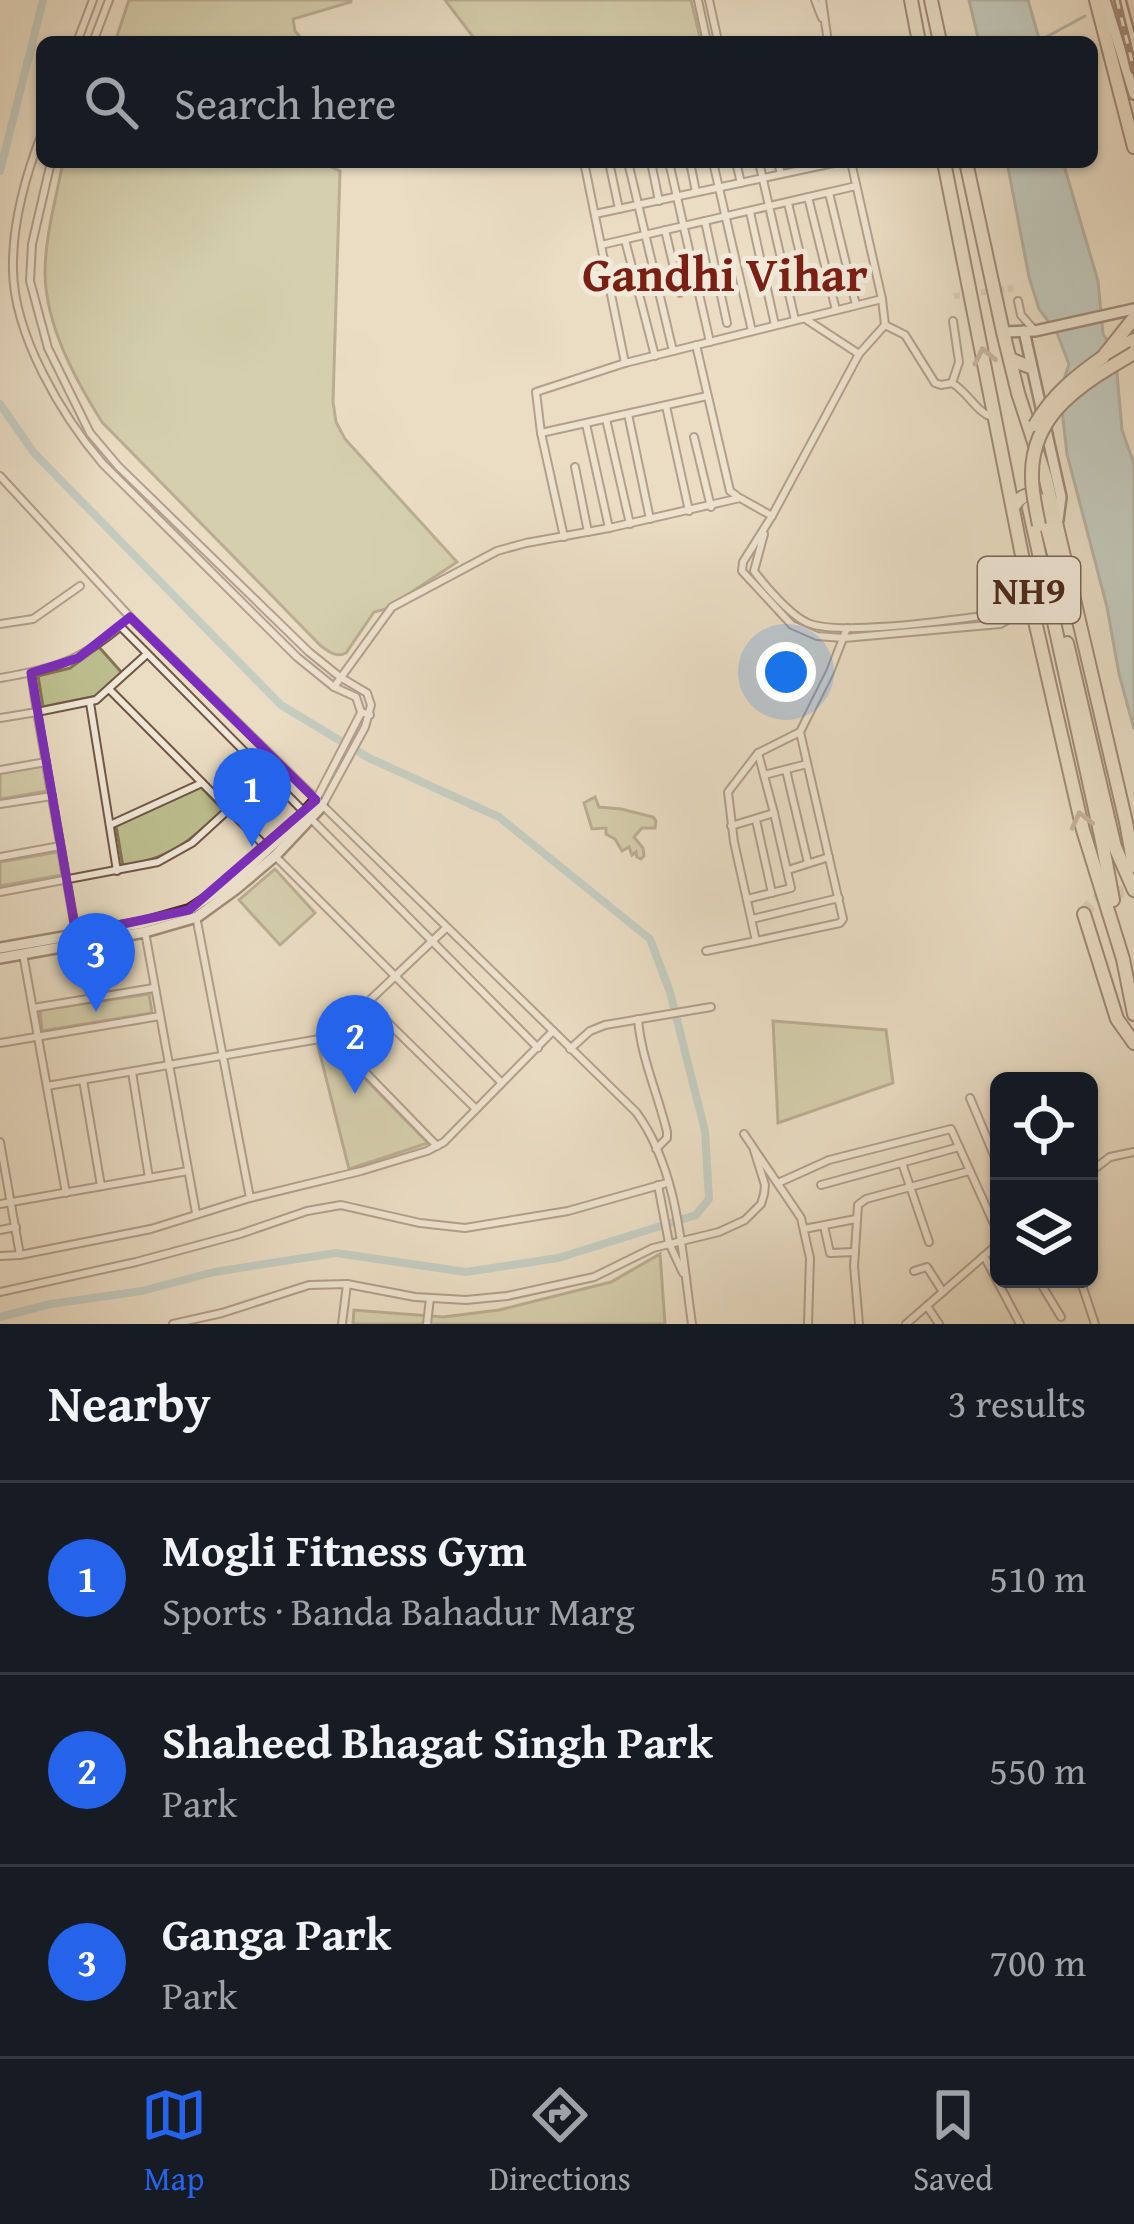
<!DOCTYPE html>
<html lang="en">
<head>
<meta charset="utf-8">
<style>
	:root { --surface:#171b24; --page:#242831; --text:#f1f3f6; --muted:#9ea1a6; --line:#363941; --accent:#2563eb }
	body { margin:0; font-family:"Gentium Book Plus",serif; background:var(--page); color:var(--text) }
	.controls { position:absolute; right:36px; bottom:36px; display:grid; overflow:hidden; border-radius:18px; box-shadow:0 3px 9px #0004 }
	.controls button { width:108px; height:108px; display:grid; place-items:center; padding:0; border:0; border-bottom:3px solid var(--line); background:var(--surface); color:var(--text); font:60px sans-serif }
	.you { position:absolute; left:786px; top:672px; width:42px; height:42px; margin:-30px; border:9px solid #fff; border-radius:50%; background:#1a73e8; box-shadow:0 0 0 18px #1a73e833 }
	.badge { display:grid; place-items:center; width:78px; height:78px; border-radius:50%; background:var(--accent); color:#fff; font-size:39px; font-weight:700 }
	.pin { position:absolute; translate:-50% -99px; filter:drop-shadow(0 3px 6px #0008) }
	.pin::after { content:''; position:absolute; top:63px; width:42px; height:36px; background:inherit; clip-path:polygon(0 0,100% 0,50% 100%) }
	.list { margin:0; padding:0; list-style:none }
	h2 { display:flex; justify-content:space-between; align-items:center; height:156px; margin:0; padding:0 48px; font-size:51px }
	h2 small { font-size:39px; font-weight:400; color:var(--muted) }
	.list li { display:grid; grid-template-columns:78px 1fr auto; gap:36px; align-items:center; box-sizing:border-box; height:192px; padding:0 48px; border-top:3px solid var(--line) }
	.list b { display:block; font-size:45px; white-space:nowrap }
	.list p { margin:0; font-size:39px; white-space:nowrap; color:var(--muted) }
	.list em { font-size:39px; font-style:normal; color:var(--muted) }
	.icon { flex:none; width:66px; height:66px; fill:none; stroke:currentColor; stroke-width:2; stroke-linecap:round; stroke-linejoin:round }
	.map { position:relative; flex:none; width:1134px; height:1324px; overflow:hidden }
	.search { position:absolute; background:var(--surface); box-shadow:0 3px 9px #0004; left:36px; right:36px; top:36px; height:132px; display:flex; align-items:center; gap:30px; box-sizing:border-box; padding:0 42px; border-radius:18px; color:var(--muted); font-size:45px }
	.sheet { height:732px; background:var(--surface) }
	nav { display:flex; justify-content:space-around; align-items:center; box-sizing:border-box; height:168px; border-top:3px solid var(--line); background:var(--surface); font-size:33px; color:var(--muted) }
	nav a { display:grid; justify-items:center; gap:6px }
	nav .on { color:var(--accent) }
	.map>svg:first-child { display:block }
</style>
</head>
<body>
<div class="map">
<svg width="1134" height="1324" viewBox="0 0 1134 1324">
	<rect width="100%" height="100%" fill="#eaddc4"/>
	<filter id="stains"><feTurbulence type="fractalNoise" baseFrequency=".00167" numOctaves="4"/><feColorMatrix values="0 0 0 0 .2 0 0 0 0 .09 0 0 0 0 .02 0 0 0 .5 -.17"/></filter>
	<radialGradient id="worn" r=".72"><stop offset=".6" stop-color="#630" stop-opacity="0"/><stop offset="1" stop-color="#630" stop-opacity=".3"/></radialGradient>
	<g fill="#bdbf90" stroke="#837456" stroke-width="3">
		<polygon points="129,0 351,0 351,2 293,19 295,31 301,38 297,42 115,42"/>
		<polygon points="445,0 691,0 701,42 477,42"/>
		<path d="M63 162H320L340 171 333 402 336 422 345 439 457 562 386 609 374 612 346 653C337 658 329 652 321 646L102 422C75 379 46 326 45 274 45 236 56 199 63 162Z"/>
		<polygon points="99,647 123,674 97,696 43,707 38,676 70,668"/>
		<polygon points="43,766 47,791 0,799 0,773"/>
		<path d="M201 787 223 810C188 843 172 857 123 867L116 826Z"/>
		<polygon points="595,797 599,807 621,809 653,817 656,821 655,828 642,828 634,837 643,848 644,856 641,859 637,857 636,852 632,855 629,847 622,851 615,839 606,834 606,828 592,829 584,803"/>
		<polygon points="58,852 62,875 0,886 0,862"/>
		<polygon points="275,869 315,913 280,945 239,900"/>
		<polygon points="149,994 152,1013 42,1031 40,1010"/>
		<polygon points="773,1021 886,1030 893,1083 778,1123"/>
		<polygon points="329,1042 428,1143 349,1169 318,1046"/>
		<polygon points="660,1254 665,1324 353,1324 354,1310 443,1317 499,1310 611,1282"/>
	</g>
	<g fill="#9ababc" stroke="#7a807c" stroke-width="3">
		<polygon points="969,0 1028,0 1040,42 979,42"/>
		<polygon points="1007,162 1063,162 1098,281 1103,334 1115,351 1122,430 1134,464 1134,729 1119,674 1107,607 1067,454 1060,392 1069,364 1057,333 1039,309 1029,277"/>
	</g>
	<g fill="none" stroke-linecap="round" stroke-linejoin="round">
		<polyline stroke="#7a807c" stroke-width="3" points="1037,42 1085,16"/>
		<g stroke="#9ababc" stroke-width="8">
			<polyline points="0,171 43,0"/>
			<polyline points="0,404 34,453 281,705 369,758 499,817 650,939 670,992 705,1131 709,1199 696,1215 558,1258 466,1272 336,1253 214,1272 142,1291 51,1304 0,1317"/>
		</g>
		<polyline stroke="#cab9a2" stroke-width="6" stroke-dasharray="6 3" stroke-linecap="butt" points="954,296 1015,288"/>
		<path stroke="#cab9a2" stroke-width="12" stroke-dasharray="12 6" stroke-linecap="butt" d="M1084 914C1093 895 1114 891 1134 891"/>
		<defs>
			<g id="street">
				<polyline points="698,0 707,42"/>
				<polyline points="709,0 718,41"/>
				<polyline points="815,0 822,18"/>
				<polyline points="822,0 828,42"/>
				<polyline points="77,42 93,0"/>
				<polyline points="93,42 109,0"/>
				<path d="M42 133C26 174 12 225 13 270 14 336 62 416 103 464L297 657 334 687 356 697 361 712 370 715"/>
				<polyline points="51,162 32,244 30,281 48,348 90,433 118,466 309,652 340,677 367,693 371,705 365,727 322,806"/>
				<polyline points="609,162 619,209"/>
				<polyline points="628,162 673,351"/>
				<polyline points="651,162 659,201"/>
				<polyline points="669,162 710,342"/>
				<polyline points="690,162 696,192"/>
				<polyline points="713,162 752,331"/>
				<polyline points="736,162 741,183"/>
				<polyline points="759,162 795,320"/>
				<polyline points="778,162 781,174"/>
				<polyline points="851,162 882,299 885,325"/>
				<polyline points="829,193 856,305"/>
				<polyline points="808,197 836,310"/>
				<polyline points="788,203 805,275"/>
				<polyline points="750,212 775,325"/>
				<polyline points="595,214 838,162"/>
				<polyline points="705,221 727,323"/>
				<polyline points="665,230 680,293"/>
				<polyline points="625,240 655,356"/>
				<polyline points="601,245 856,186"/>
				<polyline points="1018,301 1021,315 1035,331"/>
				<polyline points="807,320 859,354"/>
				<polyline points="696,345 730,491 737,496"/>
				<polyline points="625,363 882,299"/>
				<polyline points="952,383 959,362 953,321"/>
				<polyline points="666,406 689,511"/>
				<polyline points="628,414 650,519"/>
				<polyline points="606,419 630,524"/>
				<polyline points="586,424 609,528"/>
				<polyline points="541,433 707,396"/>
				<polyline points="694,437 711,507"/>
				<polyline points="575,467 588,532"/>
				<path d="M0 476 130 617 636 1112C679 1170 682 1255 692 1324"/>
				<polyline points="772,516 743,562 742,571 792,625 817,636 844,638 1000,624 1013,617 1033,613"/>
				<path d="M764 534 754 571C765 586 791 616 808 623 842 637 956 619 997 614L1013 617"/>
				<polyline points="564,537 541,433 536,392 625,363 584,162"/>
				<polyline points="0,624 33,619 80,586"/>
				<polyline points="120,626 538,1048"/>
				<path d="M0 678C54 669 78 662 121 626"/>
				<path d="M334 687 392 607 497 551 526 543 609 528 740 498 772 516 859 354 885 325 905 335 935 383 941 385 952 383C968 392 975 411 993 418"/>
				<polyline points="110,690 268,849"/>
				<polyline points="90,703 117,871"/>
				<polyline points="0,718 37,712 31,673"/>
				<polyline points="0,770 46,762"/>
				<polyline points="786,770 808,863"/>
				<polyline points="764,775 807,764"/>
				<polyline points="316,800 361,713"/>
				<polyline points="0,804 52,796"/>
				<polyline points="756,820 772,893"/>
				<polyline points="110,825 202,783"/>
				<polyline points="731,826 774,813 758,753"/>
				<polyline points="275,856 501,1082"/>
				<polyline points="0,857 60,846"/>
				<polyline points="788,870 829,857"/>
				<polyline points="0,892 158,862 192,843 228,810"/>
				<polyline points="747,899 791,888 774,813"/>
				<polyline points="196,916 250,1198"/>
				<polyline points="752,919 839,898"/>
				<polyline points="145,932 196,1213"/>
				<polyline points="76,934 37,712 96,700 147,654"/>
				<polyline points="756,941 840,923 843,919 800,732"/>
				<polyline points="706,951 756,941 734,842 728,792 758,753 800,732 830,672 847,628"/>
				<polyline points="23,954 66,1193"/>
				<polyline points="368,1003 476,1109"/>
				<polyline points="33,1008 154,988"/>
				<path d="M638 1019C641 1058 658 1094 667 1132V1138L656 1149"/>
				<polyline points="331,1037 437,1146"/>
				<polyline points="0,1043 160,1016"/>
				<polyline points="570,1049 590,1031 605,1025 711,1007"/>
				<polyline points="132,1072 149,1178"/>
				<polyline points="83,1080 101,1186"/>
				<polyline points="47,1086 331,1037 446,928"/>
				<polyline points="970,1098 999,1167"/>
				<polyline points="744,1134 801,1218 810,1258 808,1324"/>
				<polyline points="0,1142 20,1255"/>
				<polyline points="903,1166 929,1242"/>
				<polyline points="1089,1173 1110,1157 1134,1152"/>
				<polyline points="778,1183 829,1160 951,1129 999,1235"/>
				<polyline points="658,1185 669,1243 683,1273"/>
				<polyline points="821,1185 959,1147"/>
				<polyline points="0,1204 188,1171"/>
				<polyline points="824,1226 830,1253 855,1252"/>
				<polyline points="804,1229 856,1219"/>
				<polyline points="0,1230 16,1227"/>
				<polyline points="0,1256 20,1255 151,1229 250,1198 361,1171 427,1151 444,1142 553,1031"/>
				<polyline points="984,1256 1020,1324"/>
				<polyline points="914,1271 927,1267 943,1292"/>
				<polyline points="1038,1279 1061,1317"/>
				<polyline points="1080,1279 1095,1324"/>
				<polyline points="0,1292 136,1262 240,1234 307,1211 341,1205 420,1223 465,1228 568,1211 667,1183"/>
				<polyline points="927,1306 939,1324"/>
				<polyline points="173,1324 222,1313 309,1285 347,1284 415,1297 466,1300 507,1296 594,1277 653,1248 719,1232 745,1220 761,1204 764,1194 765,1185 754,1150"/>
				<polyline points="342,1324 347,1284"/>
				<polyline points="427,1324 430,1298"/>
				<polyline points="859,1324 854,1266 858,1205 866,1199 969,1171"/>
				<polyline points="906,1324 999,1243"/>
			</g>
			<g id="secondary">
				<polyline points="1105,0 1134,94"/>
				<polyline points="1120,0 1134,51"/>
				<polyline points="1024,331 1061,497 1058,520"/>
				<polyline points="1003,332 1035,331 1134,309"/>
				<polyline points="0,948 143,923 189,910 232,882 290,829 316,800"/>
				<polyline points="0,958 145,932 197,917 237,888 275,856 322,806"/>
			</g>
			<g id="highway">
				<polyline points="911,0 919,42"/>
				<polyline points="931,0 940,42"/>
				<polyline points="1096,0 1134,147"/>
				<polyline points="944,162 1035,621 1083,830 1123,959 1134,1014"/>
				<polyline points="966,162 1003,332 1018,393 1045,476 1066,565 1126,822 1134,866"/>
				<polyline points="1110,353 1134,340"/>
				<polyline points="1103,357 1134,318"/>
				<polyline points="1010,359 1030,367"/>
				<path d="M1013 507C1020 496 1029 491 1040 500L1056 562 1064 573"/>
				<polyline points="1029,508 1102,841 1113,900"/>
				<polyline points="1067,643 1115,847 1134,890"/>
				<polyline points="1084,914 1117,1019 1134,1043"/>
			</g>
		</defs>
		<use href="#street" stroke="#715545" stroke-width="10"/>
		<use href="#secondary" stroke="#49281b" stroke-width="14"/>
		<use href="#highway" stroke="#49281b" stroke-width="16"/>
		<use href="#street" stroke="#f1e9d9" stroke-width="6"/>
		<use href="#secondary" stroke="#f1e9d9" stroke-width="9"/>
		<use href="#highway" stroke="#eaddc4" stroke-width="12"/>
		<defs>
			<polyline id="rail" points="1117,0 1134,70"/>
		</defs>
		<use href="#rail" stroke="#49281b" stroke-width="8"/>
		<use href="#rail" stroke="#f1e9d9" stroke-width="3" stroke-dasharray="9" stroke-linecap="butt"/>
		<defs>
			<g id="highway-bridge">
				<path d="M1035 425C1052 395 1076 376 1103 357"/>
				<path d="M1039 525C1036 509 1032 493 1032 478 1030 412 1085 382 1134 353"/>
			</g>
		</defs>
		<use href="#highway-bridge" stroke="#49281b" stroke-width="16" stroke-linecap="butt"/>
		<use href="#highway-bridge" stroke="#eaddc4" stroke-width="12"/>
	</g>
	<defs><path id="oneway-chevron" d="M-2-3.5L2.5 0L-2 3.5" fill="none" stroke-width="1.6" stroke-linecap="round" stroke-linejoin="round" transform="scale(3)"/></defs>
	<g stroke="#9a8270">
		<use href="#oneway-chevron" transform="translate(984 356) rotate(-102)"/>
		<use href="#oneway-chevron" transform="translate(1081 820) rotate(-104)"/>
	</g>
	<path d="M0 0H1134V1324H0ZM130 617 316 800 189 910 76 934 31 673 78 658Z" fill="#eaddc4" fill-opacity=".55" fill-rule="evenodd"/>
	<path fill="none" stroke="#7b2cbf" stroke-width="9" stroke-linejoin="round" d="M130 617 316 800 189 910 76 934 31 673 78 658Z"/>
	<g text-anchor="middle" stroke-width="10" stroke-linejoin="round" paint-order="stroke">
		<rect fill="#f1e9d9" stroke="#7b6254" stroke-width="3" x="978" y="557" width="102" height="66" rx="9"/>
		<g font-size="39" font-weight="bold" fill="#49281b">
			<text x="1029" y="604">NH9</text>
		</g>
		<g font-size="48" font-weight="bold" fill="#7a1f14" stroke="#f1e9d9">
			<text x="725" y="291">Gandhi Vihar</text>
		</g>
	</g>
	<rect width="100%" height="100%" filter="url(#stains)"/>
	<rect width="100%" height="100%" fill="url(#worn)"/>
</svg>
<div class="controls">
<button><svg class="icon" aria-label="locate" viewBox="0 0 24 24"><circle cx="12" cy="12" r="6"/><path d="M12 2v4M12 18v4M2 12h4M18 12h4"/></svg></button>
<button><svg class="icon" aria-label="layers" viewBox="0 0 24 24"><path d="M12 4l9 5-9 5-9-5zM3 14l9 5 9-5"/></svg></button>
</div>
<div class="you"></div>
<div class="pin badge" style="left:252px;top:847px">1</div>
<div class="pin badge" style="left:355px;top:1094px">2</div>
<div class="pin badge" style="left:96px;top:1012px">3</div>
<div class="search"><svg class="icon" aria-label="search" viewBox="0 0 24 24"><circle cx="10" cy="10" r="6"/><path d="M15 15l6 6"/></svg>Search here</div>
</div>
<section class="sheet">
<h2>Nearby<small>3 results</small></h2>
<ul class="list">
<li><span class="badge">1</span><div><b>Mogli Fitness Gym</b><p>Sports · Banda Bahadur Marg</p></div><em>510 m</em></li>
<li><span class="badge">2</span><div><b>Shaheed Bhagat Singh Park</b><p>Park</p></div><em>550 m</em></li>
<li><span class="badge">3</span><div><b>Ganga Park</b><p>Park</p></div><em>700 m</em></li>
</ul>
</section>
<nav>
<a class="on"><svg class="icon" aria-label="map" viewBox="0 0 24 24"><path d="M3 6l6-2 6 2 6-2v14l-6 2-6-2-6 2zM9 4v14M15 6v14"/></svg>Map</a>
<a><svg class="icon" aria-label="directions" viewBox="0 0 24 24"><path d="M12 3l9 9-9 9-9-9zM9 14v-3h6M13 9l2 2-2 2"/></svg>Directions</a>
<a><svg class="icon" aria-label="saved" viewBox="0 0 24 24"><path d="M7 4h10v16l-5-4-5 4z"/></svg>Saved</a>
</nav>
</body>
</html>
